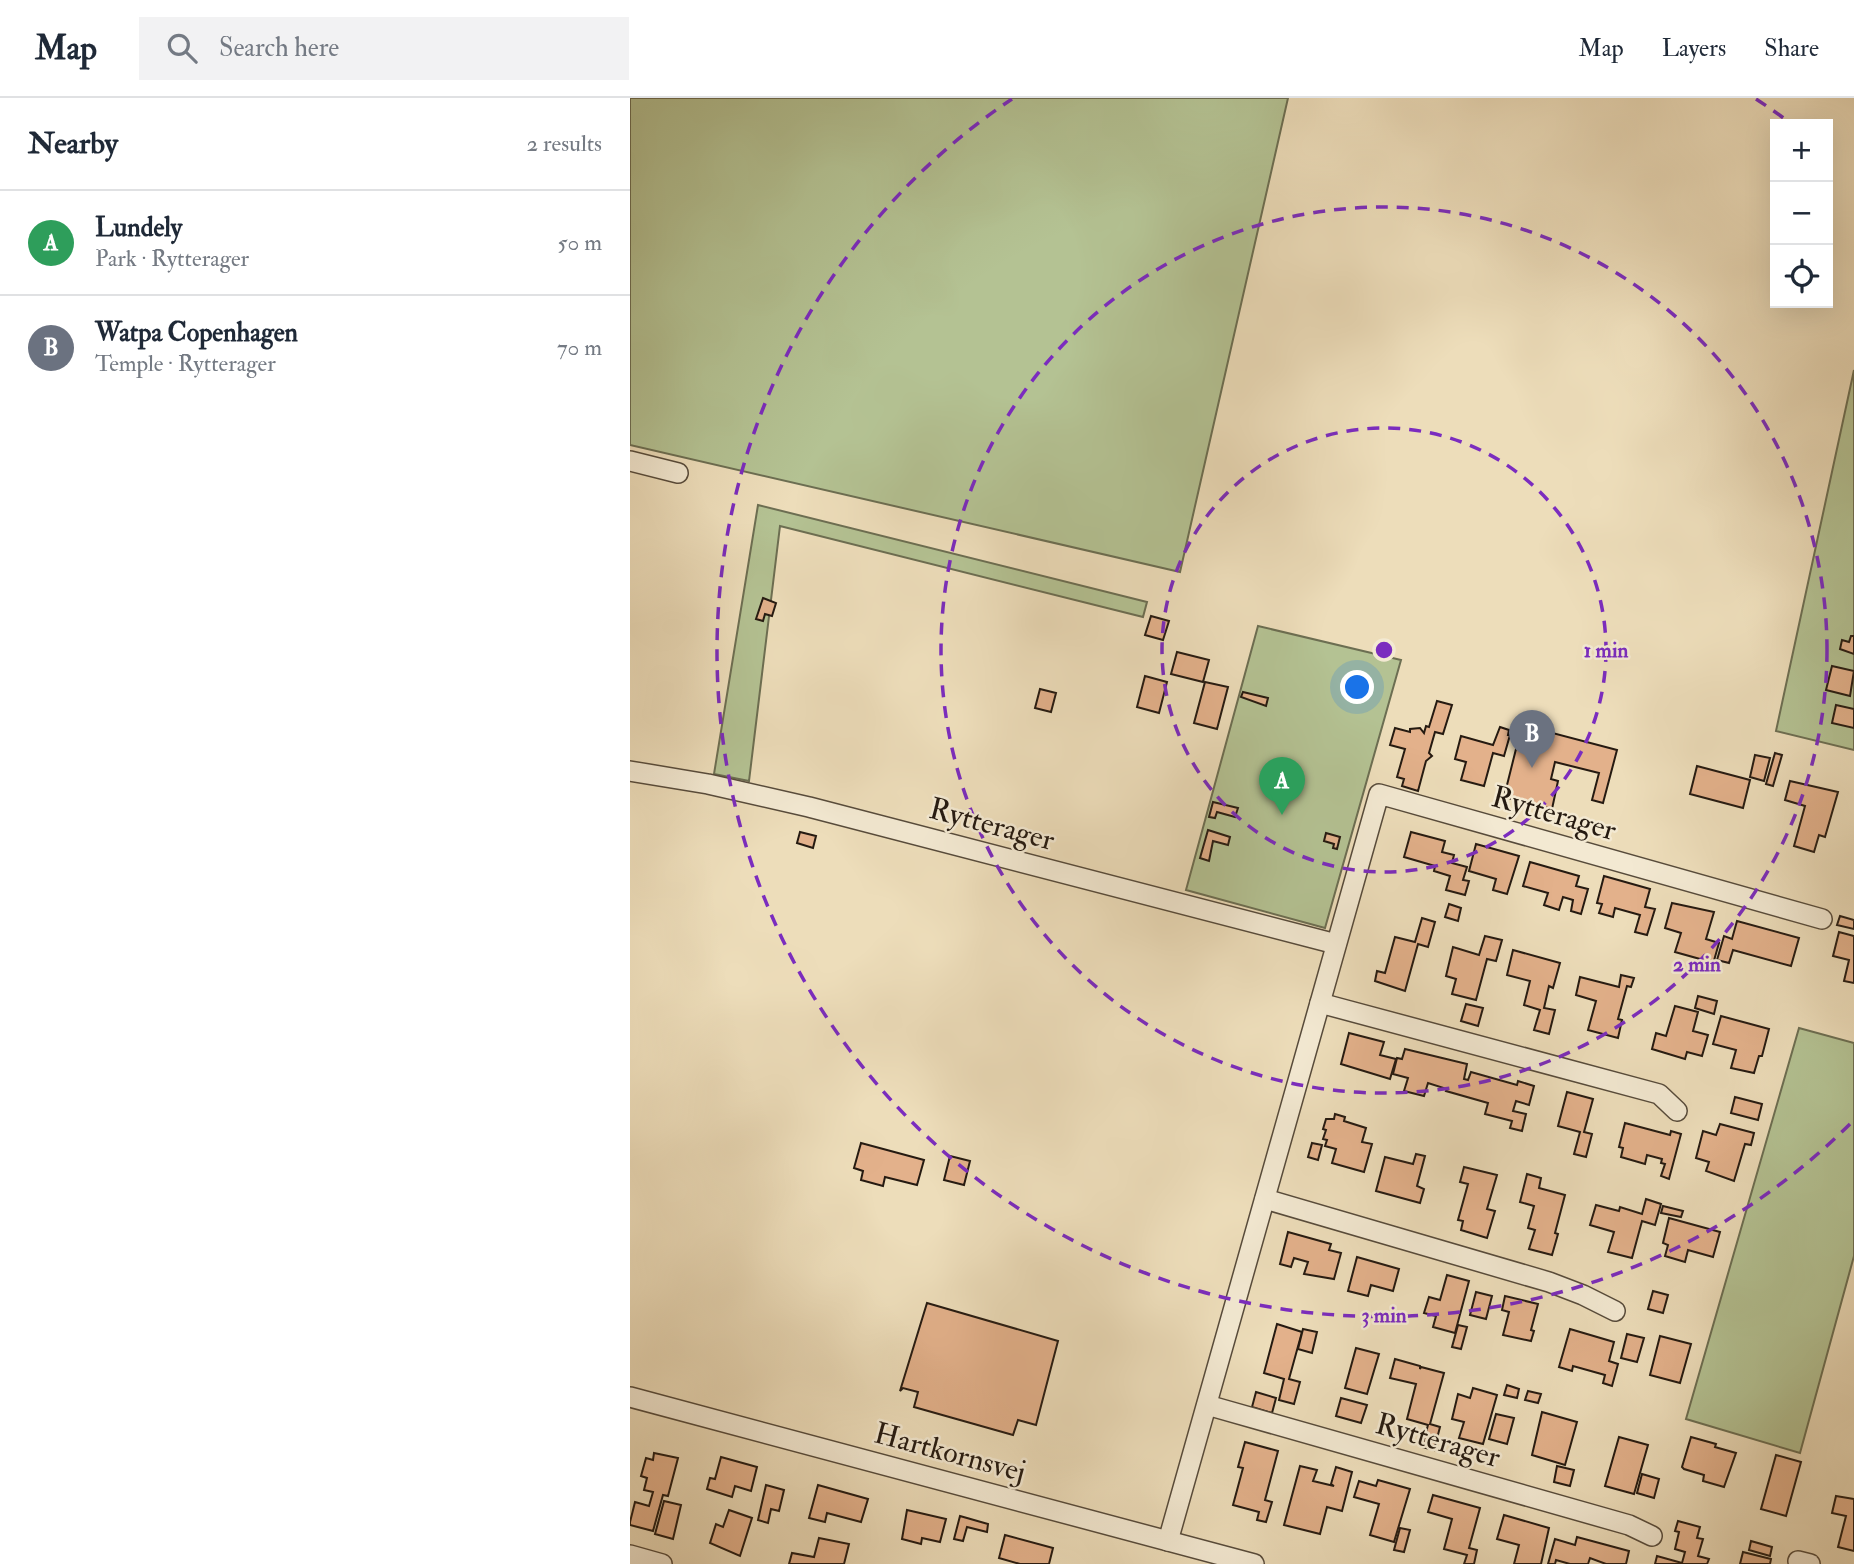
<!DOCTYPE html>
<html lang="en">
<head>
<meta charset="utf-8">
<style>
	:root { --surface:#fff; --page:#f2f2f3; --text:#1f2937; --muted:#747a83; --line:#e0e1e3; --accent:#8f2418 }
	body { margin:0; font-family:"IM FELL Double Pica",serif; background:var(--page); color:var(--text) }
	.controls { position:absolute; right:21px; top:21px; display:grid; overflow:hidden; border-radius:0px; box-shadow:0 7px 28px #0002 }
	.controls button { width:63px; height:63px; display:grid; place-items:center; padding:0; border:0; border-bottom:2px solid var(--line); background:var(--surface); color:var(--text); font:35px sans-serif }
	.you { position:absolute; left:728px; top:590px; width:24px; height:24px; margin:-18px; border:5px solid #fff; border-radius:50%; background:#1a73e8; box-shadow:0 0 0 10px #1a73e833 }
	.badge { display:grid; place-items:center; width:46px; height:46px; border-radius:50%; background:var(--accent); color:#fff; font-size:23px; font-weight:700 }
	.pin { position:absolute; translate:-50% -58px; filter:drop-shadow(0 2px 4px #0008) }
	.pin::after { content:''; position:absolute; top:37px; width:24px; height:21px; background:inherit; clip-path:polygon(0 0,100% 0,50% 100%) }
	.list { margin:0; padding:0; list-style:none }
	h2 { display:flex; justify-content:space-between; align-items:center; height:91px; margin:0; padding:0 28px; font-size:30px }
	h2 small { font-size:23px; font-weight:400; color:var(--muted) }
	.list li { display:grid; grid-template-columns:46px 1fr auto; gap:21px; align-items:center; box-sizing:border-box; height:105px; padding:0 28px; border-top:2px solid var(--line) }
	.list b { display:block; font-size:26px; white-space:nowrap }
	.list p { margin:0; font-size:23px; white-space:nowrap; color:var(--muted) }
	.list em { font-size:23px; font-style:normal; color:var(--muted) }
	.icon { flex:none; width:38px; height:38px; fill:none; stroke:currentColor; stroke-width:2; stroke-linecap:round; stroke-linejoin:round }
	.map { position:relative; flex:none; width:1224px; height:1466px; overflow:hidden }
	header { display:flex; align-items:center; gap:42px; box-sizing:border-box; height:98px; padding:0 35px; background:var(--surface); border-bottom:2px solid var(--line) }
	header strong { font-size:33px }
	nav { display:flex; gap:38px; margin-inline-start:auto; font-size:24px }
	.search { width:490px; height:63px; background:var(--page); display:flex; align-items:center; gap:18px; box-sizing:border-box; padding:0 24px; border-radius:0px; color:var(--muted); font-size:26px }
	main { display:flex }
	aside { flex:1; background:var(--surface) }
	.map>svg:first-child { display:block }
</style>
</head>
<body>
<header>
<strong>Map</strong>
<div class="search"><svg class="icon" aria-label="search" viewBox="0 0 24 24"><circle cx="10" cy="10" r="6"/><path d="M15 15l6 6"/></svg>Search here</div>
<nav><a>Map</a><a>Layers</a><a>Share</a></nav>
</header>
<main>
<aside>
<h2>Nearby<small>2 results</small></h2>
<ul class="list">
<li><span class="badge" style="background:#2e9e5b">A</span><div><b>Lundely</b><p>Park · Rytterager</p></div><em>50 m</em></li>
<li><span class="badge" style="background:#6b7280">B</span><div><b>Watpa Copenhagen</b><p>Temple · Rytterager</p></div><em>70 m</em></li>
</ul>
</aside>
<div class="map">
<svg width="1224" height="1466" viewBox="0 0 1224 1466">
	<rect width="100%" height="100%" fill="#edddba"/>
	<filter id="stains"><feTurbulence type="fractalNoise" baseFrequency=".00286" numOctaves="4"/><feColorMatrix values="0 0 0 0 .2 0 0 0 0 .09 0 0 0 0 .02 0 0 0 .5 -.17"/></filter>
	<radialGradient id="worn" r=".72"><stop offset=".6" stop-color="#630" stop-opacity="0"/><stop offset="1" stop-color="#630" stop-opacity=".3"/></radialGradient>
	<g fill="#b4c293" stroke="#6c6e52" stroke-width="2">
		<polygon points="0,0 658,0 550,474 0,347"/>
		<polygon points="1224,272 1224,652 1146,633"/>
		<polygon points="128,407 517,504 513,519 150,428 119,683 84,676"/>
		<polygon points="628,528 771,562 695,830 556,792"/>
		<polygon points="1169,930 1224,945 1224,1158 1170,1355 1056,1321"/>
	</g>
	<g fill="#e3b18b" stroke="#251a11" stroke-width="2">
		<polygon points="133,500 146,505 142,518 135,516 133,523 126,521"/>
		<polygon points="521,518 539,523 533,542 515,537"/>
		<polygon points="1221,538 1224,538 1224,556 1210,551 1212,542 1219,544"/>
		<polygon points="547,554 579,562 573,584 541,576"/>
		<polygon points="1202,568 1224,573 1220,598 1196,592"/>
		<polygon points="515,578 537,584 529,615 507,609"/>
		<polygon points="575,584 598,589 587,631 564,625"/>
		<polygon points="410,591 426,595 421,614 405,610"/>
		<polygon points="613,594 638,600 636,608 611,599"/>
		<polygon points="807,603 822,607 813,636 805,634 799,655 802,658 796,663 788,693 772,688 774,681 767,679 775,651 760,647 765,630 780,634 780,631 790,630 794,635 796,628 799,629"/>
		<polygon points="1206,607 1224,611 1224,630 1202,625"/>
		<polygon points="892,627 987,652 973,705 962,702 969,675 925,664 921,681 928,683 922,711 874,699"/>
		<polygon points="870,629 879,632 878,637 880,637 874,658 863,655 854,688 831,682 836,664 825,661 831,638 863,647"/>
		<polygon points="1145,655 1152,657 1143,688 1136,686"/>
		<polygon points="1125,657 1140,660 1134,683 1120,679"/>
		<polygon points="1067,668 1120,682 1113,710 1060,696"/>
		<polygon points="1160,683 1208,694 1195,739 1189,737 1184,754 1164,748 1175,708 1155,702"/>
		<polygon points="583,704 608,710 605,719 587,714 585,720 579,719"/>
		<polygon points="578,732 600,739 598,747 583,743 579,763 570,760"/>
		<polygon points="170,734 186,738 183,750 167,745"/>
		<polygon points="781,734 815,743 812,754 824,757 822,765 837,769 833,782 839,783 835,797 816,792 820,778 804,773 805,768 774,759"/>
		<polygon points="696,735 710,739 707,751 703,750 704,746 694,743"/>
		<polygon points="846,746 889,758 877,796 863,792 866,781 839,773"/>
		<polygon points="900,764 949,778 946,788 958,791 951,816 941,813 943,802 933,799 929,812 914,807 918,795 893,788"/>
		<polygon points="974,778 1020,791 1015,809 1025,811 1017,837 1005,834 1010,817 985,810 983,819 969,815 972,806 967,805"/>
		<polygon points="1042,805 1084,814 1076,841 1089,845 1081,873 1067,869 1070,861 1045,854 1051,835 1035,830"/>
		<polygon points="819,806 831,810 828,823 815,819"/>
		<polygon points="1210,818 1224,822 1224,831 1207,827"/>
		<polygon points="792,820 805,824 798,849 788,846 775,893 745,883 747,873 755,875 765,839 785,844"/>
		<polygon points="1107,823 1169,840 1161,868 1103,852 1099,865 1087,862 1094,838 1102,841"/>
		<polygon points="1209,834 1224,838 1224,885 1214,883 1219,862 1203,858"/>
		<polygon points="855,838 872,842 866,863 857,861 846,902 822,896 826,881 816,878 823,849 849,857"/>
		<polygon points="883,852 930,865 923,890 919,888 914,910 925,912 919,936 904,932 910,912 894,907 900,883 877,877"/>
		<polygon points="991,877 1004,880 1001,889 997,888 988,921 992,922 988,940 958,932 966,903 946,897 950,879 989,889"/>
		<polygon points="1068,898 1087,903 1084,916 1065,910"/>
		<polygon points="836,906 853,910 848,928 831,923"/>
		<polygon points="1045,908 1068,914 1063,933 1078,937 1072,958 1057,954 1055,961 1022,951 1026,935 1036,938"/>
		<polygon points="1091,918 1139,931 1132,958 1129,958 1124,975 1101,970 1106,952 1083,946"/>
		<polygon points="719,935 754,944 750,957 766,961 760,981 711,966"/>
		<polygon points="775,951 837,966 834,981 838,982 841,974 887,987 888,983 904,988 899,1007 886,1003 883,1013 896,1016 892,1033 880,1030 882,1023 855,1016 858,1005 816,993 817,991 798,985 794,998 774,993 778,980 763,976 767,960 772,961"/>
		<polygon points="937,994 963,1001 954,1034 962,1036 956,1059 944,1056 950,1034 928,1028"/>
		<polygon points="1105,999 1132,1006 1128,1022 1101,1015"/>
		<polygon points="705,1016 715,1019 714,1023 736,1030 732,1044 742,1046 734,1074 702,1065 706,1051 695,1048 697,1042 693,1041 696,1032 693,1031 696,1021 704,1021"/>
		<polygon points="995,1025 1040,1037 1041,1033 1051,1036 1039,1081 1031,1078 1035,1066 1031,1065 1032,1061 1017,1057 1015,1066 991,1059 993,1050 989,1049"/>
		<polygon points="1090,1026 1124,1035 1121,1047 1115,1046 1104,1083 1076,1073 1079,1064 1066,1060 1073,1033 1086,1037"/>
		<polygon points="231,1045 294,1062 287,1087 255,1079 253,1088 231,1082 233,1073 224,1070"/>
		<polygon points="682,1045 692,1047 688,1062 678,1059"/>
		<polygon points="786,1056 795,1058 787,1088 794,1091 790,1105 746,1093 755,1059 783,1066"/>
		<polygon points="320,1058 340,1063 334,1087 314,1082"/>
		<polygon points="834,1069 867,1077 857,1111 865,1113 857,1140 831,1132 833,1123 828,1122 838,1086 830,1084"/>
		<polygon points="897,1076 911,1080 909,1090 935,1097 925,1135 928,1136 922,1157 899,1151 905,1132 898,1130 904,1108 890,1104"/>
		<polygon points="1016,1101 1031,1106 1025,1127 1012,1123 1002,1160 978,1154 984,1134 960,1127 966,1107 989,1113 990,1109 1012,1116"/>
		<polygon points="1033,1108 1053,1113 1051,1119 1031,1115"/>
		<polygon points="1039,1120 1090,1134 1083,1159 1058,1152 1055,1164 1035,1158 1038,1147 1033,1145"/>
		<polygon points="658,1134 701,1146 699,1152 711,1155 704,1181 674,1176 678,1164 664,1160 661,1169 650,1166"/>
		<polygon points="727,1159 769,1171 763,1193 741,1187 738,1198 718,1193"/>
		<polygon points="817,1177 839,1183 825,1235 803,1229 806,1218 794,1215 799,1199 810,1202"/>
		<polygon points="1023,1193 1038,1197 1033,1215 1018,1211"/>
		<polygon points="846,1194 862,1198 856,1221 840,1217"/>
		<polygon points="875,1198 908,1206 901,1232 904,1233 901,1243 873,1237 879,1214 872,1212"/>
		<polygon points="297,1205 428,1243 406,1327 388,1322 383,1337 284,1309 288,1294 273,1290 270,1293"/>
		<polygon points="647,1226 672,1234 659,1281 670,1284 664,1306 649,1302 654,1281 634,1275"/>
		<polygon points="828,1227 837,1229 831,1251 822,1249"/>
		<polygon points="673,1231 687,1234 682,1255 668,1251"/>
		<polygon points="940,1231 984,1244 979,1263 988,1266 982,1288 973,1285 975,1277 943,1268 942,1273 929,1269"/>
		<polygon points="997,1236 1014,1240 1007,1264 991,1260"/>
		<polygon points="1030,1238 1061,1246 1050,1285 1020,1277"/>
		<polygon points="726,1250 749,1256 737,1296 715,1290"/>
		<polygon points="765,1261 790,1268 790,1271 791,1269 814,1275 800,1326 810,1329 804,1352 792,1349 798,1327 777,1321 786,1286 760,1280"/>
		<polygon points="877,1287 889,1291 887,1300 874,1297"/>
		<polygon points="843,1290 867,1297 853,1346 829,1340 834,1324 822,1321 828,1296 840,1300"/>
		<polygon points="898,1293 911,1296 908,1305 895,1302"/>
		<polygon points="626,1294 646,1300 642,1315 622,1309"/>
		<polygon points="711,1300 737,1307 731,1325 706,1318"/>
		<polygon points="912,1314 947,1324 935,1367 902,1357"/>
		<polygon points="866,1316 884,1320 877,1346 859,1341"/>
		<polygon points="989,1339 1018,1347 1004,1396 975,1388"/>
		<polygon points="1061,1339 1086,1346 1085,1349 1106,1355 1094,1389 1073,1383 1074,1377 1054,1371 1052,1369"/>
		<polygon points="615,1344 648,1353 635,1402 642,1404 636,1424 627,1422 629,1414 603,1407 613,1370 608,1369"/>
		<polygon points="24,1355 48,1360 38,1398 33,1397 23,1433 0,1427 0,1424 5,1404 19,1408 23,1394 14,1392 17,1380 11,1378 16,1360 23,1362"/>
		<polygon points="1146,1357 1171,1364 1156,1418 1131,1411"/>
		<polygon points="91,1359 127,1369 121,1393 105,1388 102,1399 77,1391 80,1380 85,1381"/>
		<polygon points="670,1368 687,1372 683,1383 704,1388 701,1386 706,1369 722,1374 712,1413 697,1409 690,1436 654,1427"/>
		<polygon points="927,1368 944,1372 940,1388 924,1384"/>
		<polygon points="1012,1376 1029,1381 1024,1400 1007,1395"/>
		<polygon points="748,1382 780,1391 764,1444 740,1437 749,1406 724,1399 729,1383 746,1388"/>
		<polygon points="136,1387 154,1392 149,1413 141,1411 138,1425 128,1422"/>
		<polygon points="188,1387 238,1401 231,1424 197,1415 195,1424 179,1420"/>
		<polygon points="803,1397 850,1410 839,1450 847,1452 844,1466 834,1466 837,1457 814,1451 822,1421 798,1414"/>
		<polygon points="1206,1398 1224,1401 1224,1453 1208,1449 1216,1418 1202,1415"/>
		<polygon points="34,1403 51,1407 43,1441 25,1436"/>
		<polygon points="99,1412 122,1420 110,1458 80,1445 86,1426 93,1429"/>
		<polygon points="277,1412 316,1421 310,1444 292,1440 291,1446 272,1441"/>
		<polygon points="874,1417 919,1430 911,1466 884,1466 889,1447 867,1441"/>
		<polygon points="330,1418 358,1426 357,1434 337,1429 333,1443 324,1441"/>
		<polygon points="1048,1423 1070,1429 1067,1440 1073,1441 1068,1458 1079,1461 1077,1466 1025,1466 1027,1458 1052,1465 1055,1454 1045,1451 1049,1434 1045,1433"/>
		<polygon points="770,1430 780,1432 774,1454 764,1452"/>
		<polygon points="375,1437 423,1450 419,1466 390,1466 369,1460"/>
		<polygon points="947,1439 999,1453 996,1466 976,1466 960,1460 958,1466 940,1466 926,1462 925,1466 918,1466 925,1441 945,1447"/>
		<polygon points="189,1440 219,1446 214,1466 159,1466 162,1455 184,1459"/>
		<polygon points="1121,1443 1142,1449 1140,1458 1119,1452"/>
		<polygon points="1113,1454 1141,1461 1140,1466 1110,1466"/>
	</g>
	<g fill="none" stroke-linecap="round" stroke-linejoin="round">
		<defs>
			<g id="minor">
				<polyline points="0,363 48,375"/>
				<polyline points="0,673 78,686 179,709 706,846"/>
				<polyline points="690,905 1029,996 1047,1013"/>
				<polyline points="635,1101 919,1184 953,1197 985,1213"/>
				<polyline points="0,1299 624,1466"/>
				<polyline points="577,1307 999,1427 1022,1438"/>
				<polyline points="538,1443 749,696 1192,821"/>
				<polyline points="0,1457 32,1466"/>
				<polyline points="1168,1463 1180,1466"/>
			</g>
		</defs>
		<use href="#minor" stroke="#574b3b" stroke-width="22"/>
		<use href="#minor" stroke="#f3e9d2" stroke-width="19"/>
	</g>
	<g fill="none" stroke="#7b2cbf" stroke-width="3.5" stroke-dasharray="12 9">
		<circle cx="754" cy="552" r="222"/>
		<circle cx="754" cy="552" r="443"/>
		<path d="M1220 1026A665 665 0 1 1 382 1M1126 1A665 665 0 0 1 1159 24"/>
	</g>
	<g text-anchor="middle" stroke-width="5" stroke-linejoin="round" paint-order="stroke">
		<g font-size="30" fill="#251a11" stroke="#f3e9d2">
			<text transform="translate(924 715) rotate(16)" y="10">Rytterager</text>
			<text transform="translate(362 726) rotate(15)" y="10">Rytterager</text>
			<text transform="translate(808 1342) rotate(16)" y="10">Rytterager</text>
			<text transform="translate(320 1354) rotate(15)" y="10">Hartkornsvej</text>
		</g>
	</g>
	<circle cx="754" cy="552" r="10" fill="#7b2cbf" stroke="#f3e9d2" stroke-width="3.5"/>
	<g font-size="21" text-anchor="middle" font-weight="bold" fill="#7b2cbf" stroke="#f3e9d2" stroke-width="5" stroke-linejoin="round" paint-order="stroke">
		<text x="976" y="559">1 min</text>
		<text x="1067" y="873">2 min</text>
		<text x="754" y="1224">3 min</text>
	</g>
	<rect width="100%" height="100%" filter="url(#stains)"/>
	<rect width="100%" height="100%" fill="url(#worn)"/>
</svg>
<div class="controls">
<button>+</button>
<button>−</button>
<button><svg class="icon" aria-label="locate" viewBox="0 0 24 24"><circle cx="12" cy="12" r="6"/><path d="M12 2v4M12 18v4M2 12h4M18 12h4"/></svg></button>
</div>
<div class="you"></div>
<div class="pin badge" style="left:652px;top:717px;background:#2e9e5b">A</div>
<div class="pin badge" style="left:902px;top:670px;background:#6b7280">B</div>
</div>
</main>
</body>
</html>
